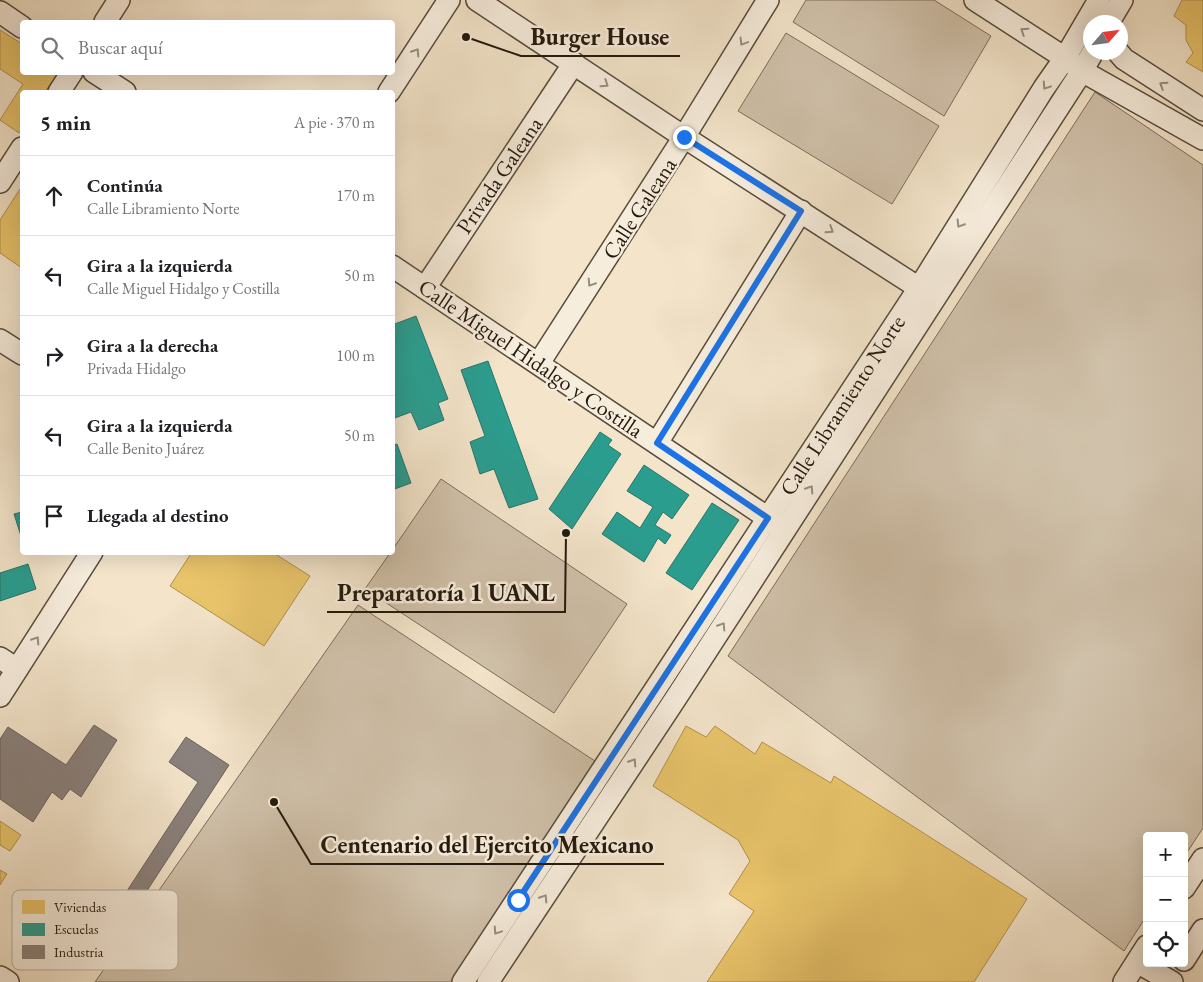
<!DOCTYPE html>
<html lang="es">
<head>
<meta charset="utf-8">
<style>
	:root { --surface:#fff; --page:#f2f2f2; --text:#202124; --muted:#757577; --line:#e0e0e0 }
	body { margin:0; font-family:"EB Garamond",serif; background:var(--page); color:var(--text) }
	.controls { position:absolute; right:15px; bottom:15px; display:grid; overflow:hidden; border-radius:5px; box-shadow:0 5px 20px #0002 }
	.controls button { width:45px; height:45px; display:grid; place-items:center; padding:0; border:0; border-bottom:1px solid var(--line); background:var(--surface); color:var(--text); font:25px sans-serif }
	.compass { position:absolute; left:1083px; top:15px; width:45px; height:45px; border-radius:50%; background:var(--surface); box-shadow:0 5px 20px #0002; rotate:62deg }
	.stop { position:absolute; width:15px; height:15px; margin:-11px; border:4px solid #1a73e8; border-radius:50%; background:#fff }
	.stop.end { background:#1a73e8; border-color:#fff; box-shadow:0 1px 5px #0008 }
	.list { margin:0; padding:0; list-style:none }
	h2 { display:flex; justify-content:space-between; align-items:center; height:65px; margin:0; padding:0 20px; font-size:21px }
	h2 small { font-size:16px; font-weight:400; color:var(--muted) }
	.list li { display:grid; grid-template-columns:32px 1fr auto; gap:15px; align-items:center; box-sizing:border-box; height:80px; padding:0 20px; border-top:1px solid var(--line) }
	.list b { display:block; font-size:19px; white-space:nowrap }
	.list p { margin:0; font-size:16px; white-space:nowrap; color:var(--muted) }
	.list em { font-size:16px; font-style:normal; color:var(--muted) }
	.icon { flex:none; width:28px; height:28px; fill:none; stroke:currentColor; stroke-width:2; stroke-linecap:round; stroke-linejoin:round }
	.map { position:relative; flex:none; width:1203px; height:982px; overflow:hidden }
	.search { position:absolute; background:var(--surface); box-shadow:0 5px 20px #0002; left:20px; top:20px; width:375px; height:55px; display:flex; align-items:center; gap:12px; box-sizing:border-box; padding:0 18px; border-radius:5px; color:var(--muted); font-size:19px }
	.panel { position:absolute; background:var(--surface); box-shadow:0 5px 20px #0002; left:20px; top:90px; width:375px; height:465px; border-radius:5px }
	.map>svg:first-child { display:block }
</style>
</head>
<body>
<div class="map">
<svg width="1203" height="982" viewBox="0 0 1203 982">
	<rect width="100%" height="100%" fill="#f3e4ca"/>
	<filter id="stains"><feTurbulence type="fractalNoise" baseFrequency=".004" numOctaves="4"/><feColorMatrix values="0 0 0 0 .2 0 0 0 0 .09 0 0 0 0 .02 0 0 0 .5 -.17"/></filter>
	<radialGradient id="worn" r=".72"><stop offset=".6" stop-color="#630" stop-opacity="0"/><stop offset="1" stop-color="#630" stop-opacity=".3"/></radialGradient>
	<g fill="#d0c1aa" stroke="#7a6d5c">
		<polygon points="806,0 934,0 991,36 944,116 793,22"/>
		<polygon points="786,33 939,126 892,204 738,111"/>
		<polygon points="1095,92 1203,165 1203,828 1184,857 1184,836 1147,836 1147,915 1124,951 728,656"/>
		<polygon points="441,479 627,604 554,713 365,589 390,553 392,552 393,549"/>
		<polygon points="358,605 601,765 457,982 95,982"/>
	</g>
	<g fill="#e9c46a" stroke="#ae914e">
		<polygon points="1182,0 1203,0 1203,72 1186,62 1193,53 1186,40 1186,25 1174,16"/>
		<polygon points="0,30 22,44 22,72 54,72 56,76 45,92 22,92 22,127 19,133 0,120 23,84 0,69"/>
		<polygon points="20,189 22,190 22,268 0,253 0,220"/>
		<polygon points="192,552 272,552 310,576 264,646 170,586"/>
		<polygon points="686,726 706,737 715,726 755,754 762,742 831,783 834,776 1027,899 974,982 707,982 754,911 729,894 750,861 738,840 653,786"/>
		<polygon points="0,821 21,835 10,851 0,845"/>
		<polygon points="0,870 7,874 0,885"/>
	</g>
	<g fill="#2a9d8f" stroke="#287568">
		<polygon points="416,316 448,399 438,403 444,420 419,430 411,412 392,419 392,325"/>
		<polygon points="488,361 538,499 509,508 494,469 480,474 470,442 485,436 461,370"/>
		<polygon points="600,432 612,440 608,445 621,454 572,529 549,509"/>
		<polygon points="397,444 411,483 392,490 392,446"/>
		<polygon points="644,465 689,495 672,519 663,512 655,525 671,535 665,544 658,538 644,562 602,534 617,512 640,528 653,507 627,491"/>
		<polygon points="712,503 739,520 692,590 666,573"/>
		<polygon points="22,512 22,539 14,514"/>
		<polygon points="28,564 36,589 0,601 0,573"/>
	</g>
	<g fill="#8a817c" stroke="#6b625b">
		<polygon points="94,725 117,740 81,797 70,789 62,800 52,792 33,822 0,799 0,739 8,727 66,765"/>
		<polygon points="186,737 229,765 107,952 93,943 198,782 169,762"/>
	</g>
	<g fill="none" stroke-linecap="round" stroke-linejoin="round">
		<defs>
			<g id="minor">
				<polyline points="477,0 684,137 919,288 932,294"/>
				<polyline points="975,0 1065,58 1082,71 1203,139"/>
				<polyline points="0,12 22,27"/>
				<polyline points="105,22 119,0"/>
				<polyline points="1109,22 1122,0"/>
				<polyline points="1118,52 1124,59 1203,110"/>
				<polyline points="94,72 125,92"/>
				<polyline points="59,92 72,72"/>
				<polyline points="389,92 449,0"/>
				<polyline points="0,182 22,148"/>
				<polyline points="392,266 780,526"/>
				<polyline points="425,288 574,63"/>
				<polyline points="0,340 22,354"/>
				<polyline points="539,363 684,137 768,0"/>
				<polyline points="657,443 801,211"/>
				<polyline points="0,658 17,669"/>
				<polyline points="0,696 92,552"/>
				<polyline points="1184,888 1203,859"/>
				<polyline points="1184,960 1203,930"/>
				<polyline points="1137,962 1172,982"/>
				<polyline points="0,977 8,982"/>
				<polyline points="463,982 919,288 1044,88 1065,58 1099,0"/>
				<polyline points="488,982 676,698 1082,71 1093,52"/>
				<polyline points="1124,982 1147,946"/>
			</g>
		</defs>
		<use href="#minor" stroke="#574c3c" stroke-width="24"/>
		<use href="#minor" stroke="#f7eddd" stroke-width="21"/>
	</g>
	<defs><path id="oneway-chevron" d="M-2-3.5L2.5 0L-2 3.5" fill="none" stroke-width="1.6" stroke-linecap="round" stroke-linejoin="round" transform="scale(1.25)"/></defs>
	<g stroke="#988e7f">
		<use href="#oneway-chevron" transform="translate(1024 31) rotate(-147)"/>
		<use href="#oneway-chevron" transform="translate(743 42) rotate(121)"/>
		<use href="#oneway-chevron" transform="translate(416 52) rotate(-57)"/>
		<use href="#oneway-chevron" transform="translate(605 84) rotate(34)"/>
		<use href="#oneway-chevron" transform="translate(1163 85) rotate(-147)"/>
		<use href="#oneway-chevron" transform="translate(1046 86) rotate(124)"/>
		<use href="#oneway-chevron" transform="translate(960 224) rotate(122)"/>
		<use href="#oneway-chevron" transform="translate(830 230) rotate(33)"/>
		<use href="#oneway-chevron" transform="translate(591 283) rotate(123)"/>
		<use href="#oneway-chevron" transform="translate(810 489) rotate(-57)"/>
		<use href="#oneway-chevron" transform="translate(722 626) rotate(-57)"/>
		<use href="#oneway-chevron" transform="translate(36 640) rotate(-57)"/>
		<use href="#oneway-chevron" transform="translate(633 762) rotate(-57)"/>
		<use href="#oneway-chevron" transform="translate(544 898) rotate(-57)"/>
		<use href="#oneway-chevron" transform="translate(497 931) rotate(124)"/>
	</g>
	<g fill="none" stroke-linecap="round" stroke-linejoin="round">
		<polyline stroke="#1a73e8" stroke-width="6" points="518,900 768,518 657,443 801,211 684,137"/>
	</g>
	<g text-anchor="middle" stroke-width="5" stroke-linejoin="round" paint-order="stroke">
		<g font-size="22" fill="#23190d" stroke="#f7eddd">
			<text transform="translate(499 175) rotate(-56)" y="8">Privada Galeana</text>
			<text transform="translate(639 208) rotate(-57)" y="8">Calle Galeana</text>
			<text transform="translate(531 358) rotate(34)" y="8">Calle Miguel Hidalgo y Costilla</text>
			<text transform="translate(842 405) rotate(-57)" y="8">Calle Libramiento Norte</text>
		</g>
	</g>
	<rect x="12" y="890" width="166" height="80" rx="8" fill="#f7eddd" stroke="#b7ad9f" stroke-width="1"/>
	<rect x="22" y="900" width="23" height="14" fill="#e9c46a"/>
	<rect x="22" y="923" width="23" height="13" fill="#2a9d8f"/>
	<rect x="22" y="945" width="23" height="14" fill="#8a817c"/>
	<g font-size="14" fill="#23190d">
		<text x="54" y="912">Viviendas</text>
		<text x="54" y="934">Escuelas</text>
		<text x="54" y="957">Industria</text>
	</g>
	<path fill="none" stroke="#23190d" stroke-width="2" d="M466 37L521 56H680M566 533L565 612H327M274 802L311 864H664"/>
	<g fill="#23190d" stroke="#f7eddd" stroke-width="2">
		<circle cx="466" cy="37" r="5"/>
		<circle cx="566" cy="533" r="5"/>
		<circle cx="274" cy="802" r="5"/>
	</g>
	<g font-size="24" text-anchor="middle" font-weight="bold" fill="#23190d" stroke="#f7eddd" stroke-width="5" stroke-linejoin="round" paint-order="stroke">
		<text x="600" y="45">Burger House</text>
		<text x="446" y="601">Preparatoría 1 UANL</text>
		<text x="487" y="853">Centenario del Ejercito Mexicano</text>
	</g>
	<rect width="100%" height="100%" filter="url(#stains)"/>
	<rect width="100%" height="100%" fill="url(#worn)"/>
</svg>
<div class="controls">
<button>+</button>
<button>−</button>
<button><svg class="icon" aria-label="locate" viewBox="0 0 24 24"><circle cx="12" cy="12" r="6"/><path d="M12 2v4M12 18v4M2 12h4M18 12h4"/></svg></button>
</div>
<svg class="compass" viewBox="-18 -18 36 36"><path d="M0-13l5 13h-10z" fill="#e53935"/><path d="M0 13l5-13h-10z" fill="#757577"/></svg>
<div class="stop" style="left:518px;top:900px"></div>
<div class="stop end" style="left:684px;top:137px"></div>
<div class="search"><svg class="icon" aria-label="search" viewBox="0 0 24 24"><circle cx="10" cy="10" r="6"/><path d="M15 15l6 6"/></svg>Buscar aquí</div>
<section class="panel">
<h2>5 min<small>A pie · 370 m</small></h2>
<ul class="list">
<li><svg class="icon" aria-label="ahead" viewBox="0 0 24 24"><path d="M12 20V5M6 11l6-6 6 6"/></svg><div><b>Continúa</b><p>Calle Libramiento Norte</p></div><em>170 m</em></li>
<li><svg class="icon" aria-label="left" viewBox="0 0 24 24"><path d="M17 20v-9H6M10 6l-5 5 5 5"/></svg><div><b>Gira a la izquierda</b><p>Calle Miguel Hidalgo y Costilla</p></div><em>50 m</em></li>
<li><svg class="icon" aria-label="right" viewBox="0 0 24 24"><path d="M7 20v-9h11M14 6l5 5-5 5"/></svg><div><b>Gira a la derecha</b><p>Privada Hidalgo</p></div><em>100 m</em></li>
<li><svg class="icon" aria-label="left" viewBox="0 0 24 24"><path d="M17 20v-9H6M10 6l-5 5 5 5"/></svg><div><b>Gira a la izquierda</b><p>Calle Benito Juárez</p></div><em>50 m</em></li>
<li><svg class="icon" aria-label="arrive" viewBox="0 0 24 24"><path d="M6 21V4h12l-3 4 3 4H6"/></svg><div><b>Llegada al destino</b></div></li>
</ul>
</section>
</div>
</body>
</html>
